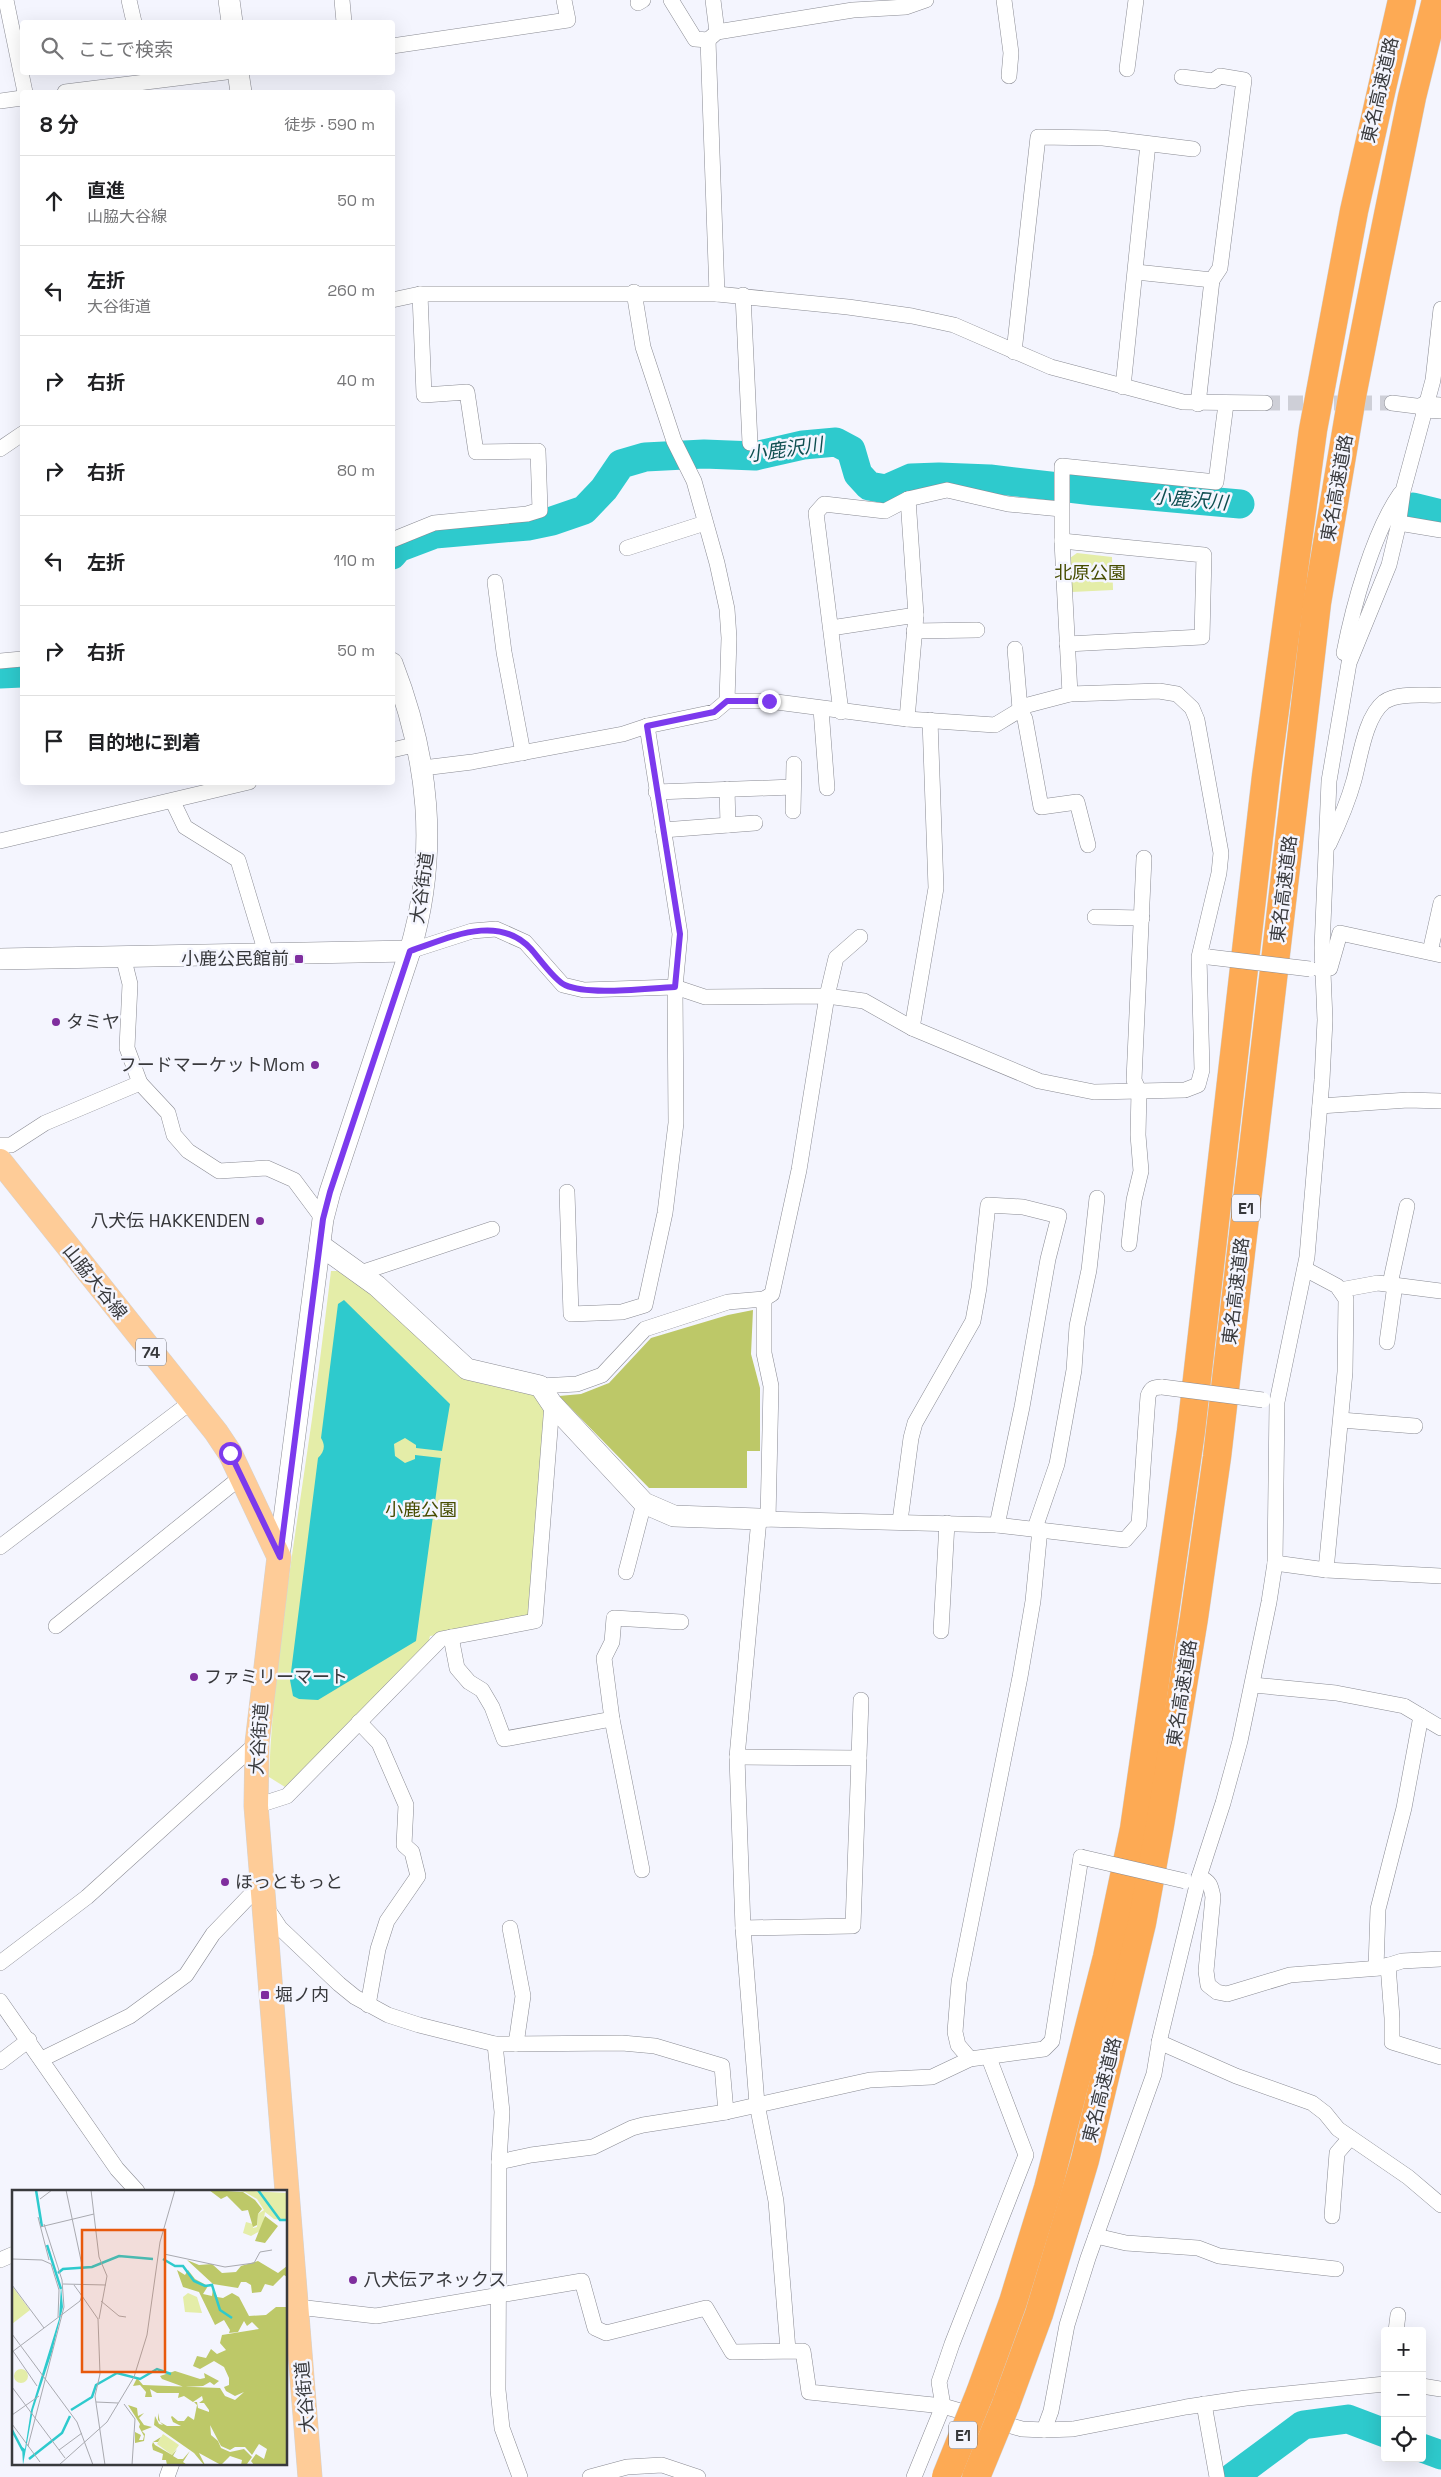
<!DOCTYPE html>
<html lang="ja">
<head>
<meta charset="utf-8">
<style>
	:root { --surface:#fff; --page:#f2f2f2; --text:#202124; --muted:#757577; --line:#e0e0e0 }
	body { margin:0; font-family:"Space Grotesk","Noto Sans JP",sans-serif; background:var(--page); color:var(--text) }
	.controls { position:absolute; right:15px; bottom:15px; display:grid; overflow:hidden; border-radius:5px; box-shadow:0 5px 20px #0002 }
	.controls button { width:45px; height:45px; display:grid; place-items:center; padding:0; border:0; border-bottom:1px solid var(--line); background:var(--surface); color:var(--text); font:25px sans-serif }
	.stop { position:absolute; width:15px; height:15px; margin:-11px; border:4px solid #7c3aed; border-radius:50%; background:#fff }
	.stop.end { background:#7c3aed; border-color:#fff; box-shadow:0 1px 5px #0008 }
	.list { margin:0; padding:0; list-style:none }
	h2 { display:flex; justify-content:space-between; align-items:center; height:65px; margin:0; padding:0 20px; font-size:21px }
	h2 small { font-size:16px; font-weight:400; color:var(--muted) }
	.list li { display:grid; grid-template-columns:32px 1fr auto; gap:15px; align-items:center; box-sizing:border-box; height:90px; padding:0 20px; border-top:1px solid var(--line) }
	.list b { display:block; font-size:19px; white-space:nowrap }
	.list p { margin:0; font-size:16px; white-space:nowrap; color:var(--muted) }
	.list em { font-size:16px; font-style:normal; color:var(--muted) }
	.icon { flex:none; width:28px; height:28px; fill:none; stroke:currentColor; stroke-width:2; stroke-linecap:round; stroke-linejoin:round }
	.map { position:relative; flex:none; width:1441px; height:2477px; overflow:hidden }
	.search { position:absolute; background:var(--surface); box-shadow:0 5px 20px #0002; left:20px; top:20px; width:375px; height:55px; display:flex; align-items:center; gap:12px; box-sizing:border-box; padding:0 18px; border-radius:5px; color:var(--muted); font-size:19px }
	.panel { position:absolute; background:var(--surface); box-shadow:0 5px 20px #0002; left:20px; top:90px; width:375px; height:695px; border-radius:5px }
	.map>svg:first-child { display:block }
</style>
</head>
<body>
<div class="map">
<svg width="1441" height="2477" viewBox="0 0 1441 2477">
	<rect width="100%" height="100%" fill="#f4f5fe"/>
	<g fill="#e4eda8">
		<polygon points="1077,553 1112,557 1113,590 1072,592 1070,558"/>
		<path d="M331 1271H343L413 1329 452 1370 468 1378 525 1389 544 1399 547 1412 535 1614 504 1626 430 1636 427 1647 285 1787 269 1777C273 1673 290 1570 305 1467 315 1402 323 1336 331 1271Z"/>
	</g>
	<polygon fill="#bdc868" points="753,1310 751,1354 760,1388 760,1451 747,1451 747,1488 649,1488 559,1396 581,1394 609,1383 651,1338 728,1315"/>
	<path fill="#2ecacd" d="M344 1300 450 1404 442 1451 416 1448V1445L405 1438 394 1444 395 1456 405 1463 415 1459V1455L441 1458 416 1641 318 1700 299 1699 293 1696 290 1680 318 1458C324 1452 326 1446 321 1438L338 1304Z"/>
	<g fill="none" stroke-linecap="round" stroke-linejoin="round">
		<g stroke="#2ecacd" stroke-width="29">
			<polyline points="1413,507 1441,514"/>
			<polyline points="392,555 398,548 435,534 528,526 552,521 584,510 604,489 621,464 645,457 704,454 755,456 803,445 836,442 851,450 858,474 869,486 886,489 911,478 939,477 990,479 1094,491 1240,504"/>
			<polyline points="0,674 22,673"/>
			<polyline points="1422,2448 1441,2455"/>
			<polyline points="1233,2477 1303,2425 1348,2419 1385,2433"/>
		</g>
		<polyline stroke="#cecfd7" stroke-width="15" stroke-dasharray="15 8" stroke-linecap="butt" points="1265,403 1392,403"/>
		<defs>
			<g id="street">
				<polyline points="6,0 25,92"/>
				<polyline points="129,0 134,22"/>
				<polyline points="342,0 344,22"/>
				<polyline points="671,0 695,39 708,40 717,32 853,10 906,7 926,0"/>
				<polyline points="713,0 717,32"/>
				<polyline points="1004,0 1011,53 1009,76"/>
				<polyline points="638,3 643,0"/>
				<polyline points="708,40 717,294"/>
				<polyline points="392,46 568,20 564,0"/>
				<polyline points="1127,69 1136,0"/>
				<polyline points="1182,77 1213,81 1220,76 1244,80 1220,268 1212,280"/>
				<polyline points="65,92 226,72"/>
				<polyline points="0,101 22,98"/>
				<polyline points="1136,272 1212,280 1198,404"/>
				<polyline points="634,292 643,347 674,441 694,481 717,563 727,609 729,638 727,701"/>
				<polyline points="743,295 750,443"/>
				<polyline points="392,300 420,294 717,294 848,307 912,316 954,325 1051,367 1183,402 1265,403"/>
				<polyline points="1014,352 1038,137 1103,138 1193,149"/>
				<polyline points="1123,387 1148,144"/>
				<polyline points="1392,403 1424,407"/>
				<polyline points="0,449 22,434"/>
				<polyline points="1399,523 1441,530"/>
				<polyline points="392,540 434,523 527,514 540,510 538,451 476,452 467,392 424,395 420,294"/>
				<polyline points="1062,541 1204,555 1202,637 1067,644"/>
				<polyline points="627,548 705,523"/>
				<polyline points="495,582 504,652 523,753"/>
				<polyline points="831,628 916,615"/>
				<polyline points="914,631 977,630"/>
				<polyline points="1015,649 1020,709 1025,719 1041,807 1077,802 1088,845"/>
				<path d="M1344 653C1353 606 1373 533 1400 494"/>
				<polyline points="0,661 22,659"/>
				<polyline points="1070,694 1062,541 1062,466 1216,482 1226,404"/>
				<polyline points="821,709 827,788"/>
				<polyline points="841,712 816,513 824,504 885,511 908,499 947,490 1008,504 1061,509"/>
				<polyline points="907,719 916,615 908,499"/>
				<polyline points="392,750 418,744"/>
				<polyline points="727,789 728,825"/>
				<polyline points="656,792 793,787"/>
				<polyline points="173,802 185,827 238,860 266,953"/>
				<polyline points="793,811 794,764"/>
				<polyline points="663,830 755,823"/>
				<polyline points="0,841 249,782"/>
				<path d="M1329 844C1339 823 1348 802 1354 780 1360 758 1365 717 1384 702 1398 692 1425 696 1441 695"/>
				<polyline points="1095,917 1142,918"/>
				<polyline points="410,951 472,931 496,929 525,942 563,985 584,990 675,987 705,997 827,996 864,1001 912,1028 1039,1081 1094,1092 1185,1090 1198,1085 1202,1070 1199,957 1219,873 1221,853 1197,720 1192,708 1177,694 1159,691 1070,694 1028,705 995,725 907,719 769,701 727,701 714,712 647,726 623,734 472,762 423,768"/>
				<polyline points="1430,952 1441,903"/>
				<polyline points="123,956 130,984 127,1048 140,1083"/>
				<polyline points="1319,969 1330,968 1340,933 1441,955"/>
				<polyline points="912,1028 936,888 930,720"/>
				<polyline points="1320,1106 1408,1100 1441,1101"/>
				<polyline points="0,1145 11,1145 45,1123 140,1083 168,1113 174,1135 188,1151 219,1171 267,1168 294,1180 323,1219"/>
				<polyline points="567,1192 571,1314 622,1312 645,1305 665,1213 676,1123 675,987 680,934 647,726"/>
				<polyline points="1129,1244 1134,1200 1141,1171 1138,1135 1139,1091 1134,1080 1144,858"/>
				<polyline points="1305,1269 1337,1286 1346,1299 1345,1372 1326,1570"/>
				<polyline points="360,1273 492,1229"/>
				<polyline points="1390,1284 1407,1206"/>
				<polyline points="1340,1290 1378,1283 1441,1291"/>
				<polyline points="764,1299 772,1294 799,1170 827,996 836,958 860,937"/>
				<polyline points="1387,1342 1395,1285"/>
				<polyline points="540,1386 577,1384 602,1375 645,1329 728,1302 764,1299 764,1353 771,1386 768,1519"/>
				<polyline points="1341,1420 1415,1426"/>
				<polyline points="900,1521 911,1438 915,1423 973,1321 979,1288 988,1205 1023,1207 1059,1216 1048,1259 1022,1407 997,1525"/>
				<polyline points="1035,1528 1057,1464 1074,1370 1077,1326 1089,1270 1097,1198"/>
				<polyline points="0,1547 191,1402"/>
				<polyline points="1275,1563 1326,1570 1441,1576"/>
				<polyline points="626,1572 644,1503"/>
				<polyline points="56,1626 241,1477"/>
				<polyline points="941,1631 947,1523"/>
				<polyline points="451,1637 457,1668 469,1682 482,1690 492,1707 504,1739 612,1719"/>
				<polyline points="1253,1685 1336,1693 1404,1706 1441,1728"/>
				<polyline points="359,1722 379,1743 406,1805 404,1845 412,1852 418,1876 387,1921 378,1949 368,2005"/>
				<polyline points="737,1757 859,1758"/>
				<polyline points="256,1806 287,1796 441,1639 535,1621 552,1404"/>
				<polyline points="642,1870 612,1719 604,1658 612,1642 614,1618 681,1622"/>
				<path d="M1199 1877C1210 1881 1211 1886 1213 1897L1206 1971 1208 1985 1217 1992 1227 1994 1290 1975 1380 1968 1402 1961 1441 1959"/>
				<polyline points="266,1907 280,1928 339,1984 355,1997 388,2015 419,2025 495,2044 622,2043 655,2046 722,2066 726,2112"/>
				<polyline points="510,1928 523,1996 516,2044"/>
				<polyline points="743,1928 853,1926 861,1700"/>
				<polyline points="0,1963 87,1897 257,1743"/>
				<polyline points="1388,1965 1392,2018 1392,2042 1441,2057"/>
				<polyline points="1376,1968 1378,1909 1404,1808 1421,1716"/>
				<polyline points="0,2001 117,2169 137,2191"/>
				<polyline points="1159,2042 1236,2076 1312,2103 1325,2113 1338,2129 1408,2177 1441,2205"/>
				<polyline points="495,2044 502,2112 499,2162 498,2390 502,2428 520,2477"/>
				<polyline points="42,2059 130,2016 186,1975 213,1934 261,1884"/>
				<polyline points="970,2059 958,2045 955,2032 959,1982 1020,1677 1033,1601 1040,1529"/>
				<polyline points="0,2062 29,2040"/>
				<polyline points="499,2162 531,2155 593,2147 632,2128 643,2125 726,2112 870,2080 932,2077 970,2059 1044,2049 1052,2041 1081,1857"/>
				<polyline points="1332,2216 1337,2153 1350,2138"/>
				<polyline points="1096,2236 1126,2243 1198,2248 1219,2256 1336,2269"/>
				<polyline points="0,2260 14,2254"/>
				<polyline points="288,2309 298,2307 376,2316 582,2281 595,2328 606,2333 706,2308 732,2352 803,2351 809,2392 943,2406 1022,2429 1044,2430 1073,2429 1186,2407 1246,2398 1385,2384"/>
				<polyline points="1396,2331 1398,2315"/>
				<path d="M788 2350 776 2201 757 2104 743 1928 737 1757 759 1519 997 1525 1125 1540 1139 1524 1148 1396C1151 1388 1154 1387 1162 1387"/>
				<polyline points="1422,2386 1441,2389"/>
				<polyline points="1204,2404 1217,2477"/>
				<polyline points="1044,2430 1051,2411 1067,2325 1088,2258 1154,2074 1160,2038 1199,1877 1223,1803 1240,1741 1269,1602 1275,1563 1277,1402 1307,1257 1322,1080 1325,1020 1322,948 1329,781 1349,663 1389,565 1398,527 1403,491 1433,380 1441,309"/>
				<polyline points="167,2477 172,2463"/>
				<polyline points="590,2477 627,2467 662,2465 698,2477"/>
				<polyline points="914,2477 943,2406 939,2382 952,2344 1026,2155 989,2058"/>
			</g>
			<g id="secondary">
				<polyline points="229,0 232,22"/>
				<polyline points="238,72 241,92"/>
				<polyline points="1424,407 1441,408"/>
				<polyline points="0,959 410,951"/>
				<polyline points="320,1245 377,1286 467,1369 540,1386 552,1404 644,1503 674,1516 759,1519"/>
				<path d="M279 1557 323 1219 330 1192 410 951C439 852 429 758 392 663"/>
			</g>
			<polyline id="primary" points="0,1161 216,1432 230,1453 279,1557 257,1743 256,1806 310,2477"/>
			<g id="highway">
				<polyline points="980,2393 1013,2302 1048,2188 1107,1957 1134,1829 1191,1431 1266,776 1313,430 1354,211 1402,0"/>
				<polyline points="1006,2404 1039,2314 1085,2160 1142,1923 1160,1825 1194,1618 1217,1457 1317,603 1353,391 1376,274 1412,97 1436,0"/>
			</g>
		</defs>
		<use href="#street" stroke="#8a8b93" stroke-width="16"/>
		<use href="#secondary" stroke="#8a8b93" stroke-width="22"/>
		<use href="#primary" stroke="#d3d3d4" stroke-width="25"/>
		<use href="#highway" stroke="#d3d3d4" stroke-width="29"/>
		<use href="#street" stroke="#fff" stroke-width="15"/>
		<use href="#secondary" stroke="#fff" stroke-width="21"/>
		<use href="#primary" stroke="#fecc98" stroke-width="24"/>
		<use href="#highway" stroke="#fdaa54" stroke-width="28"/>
		<defs>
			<g id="street-bridge">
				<polyline points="1209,957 1310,969"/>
				<polyline points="1162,1387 1263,1400"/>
				<polyline points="1081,1857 1185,1881"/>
			</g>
			<g id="highway-bridge">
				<polyline points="946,2477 980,2393"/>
				<polyline points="976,2477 1006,2404"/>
			</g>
		</defs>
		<use href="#street-bridge" stroke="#8a8b93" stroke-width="16" stroke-linecap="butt"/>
		<use href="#highway-bridge" stroke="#d3d3d4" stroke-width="29" stroke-linecap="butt"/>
		<use href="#street-bridge" stroke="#fff" stroke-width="15"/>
		<use href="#highway-bridge" stroke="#fdaa54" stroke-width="28"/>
	</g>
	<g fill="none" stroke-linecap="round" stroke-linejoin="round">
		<path stroke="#7c3aed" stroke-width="6" d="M230 1453 280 1557 323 1219 330 1192 410 951C449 938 498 913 531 949 539 958 555 981 565 985 589 996 647 988 675 987L680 934 647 726 714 712 727 701H769"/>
	</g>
	<g fill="#7f2e9e" stroke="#f4f5fe" stroke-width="2">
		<rect x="294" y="954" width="10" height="10" rx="2.5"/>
		<circle cx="56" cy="1022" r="5"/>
		<circle cx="315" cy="1065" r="5"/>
		<circle cx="260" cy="1221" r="5"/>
		<circle cx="194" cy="1677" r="5"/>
		<circle cx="225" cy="1882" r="5"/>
		<rect x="260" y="1990" width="10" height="10" rx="2.5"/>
		<circle cx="353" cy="2280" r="5"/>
	</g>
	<g text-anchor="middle" stroke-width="5" stroke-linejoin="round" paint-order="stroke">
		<g fill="#f4f5fe" stroke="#707176" stroke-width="1">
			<rect x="1232" y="1194.5" width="28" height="27" rx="4"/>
			<rect x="136" y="1338.5" width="30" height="27" rx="4"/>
			<rect x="949" y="2421.5" width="28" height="27" rx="4"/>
		</g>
		<g font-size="16" font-weight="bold" fill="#38393c">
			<text x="1246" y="1214">E1</text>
			<text x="151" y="1358">74</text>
			<text x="963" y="2441">E1</text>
		</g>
		<g font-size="18" fill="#38393c" stroke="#f4f5fe">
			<text transform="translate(1380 90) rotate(-77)" y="6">東名高速道路</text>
			<text transform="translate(1337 488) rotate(-80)" y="6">東名高速道路</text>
			<text transform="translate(422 888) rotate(-82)" y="6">大谷街道</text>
			<text transform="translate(1284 889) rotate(-83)" y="6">東名高速道路</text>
			<text transform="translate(95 1282) rotate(51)" y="6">山脇大谷線</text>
			<text transform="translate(1236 1291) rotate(-83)" y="6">東名高速道路</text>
			<text transform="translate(1182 1693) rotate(-81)" y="6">東名高速道路</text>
			<text transform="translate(259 1739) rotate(-86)" y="6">大谷街道</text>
			<text transform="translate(1102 2090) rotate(-76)" y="6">東名高速道路</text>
			<text transform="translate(305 2397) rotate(-95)" y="6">大谷街道</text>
		</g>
		<g font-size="18" fill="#464c00" stroke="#f4f5fe">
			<text x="1090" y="579">北原公園</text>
			<text x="421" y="1516">小鹿公園</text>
		</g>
		<g font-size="18" fill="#38393c" stroke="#f4f5fe" text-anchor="start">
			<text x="289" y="965" text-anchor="end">小鹿公民館前</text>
			<text x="66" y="1028">タミヤ</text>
			<text x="305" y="1071" text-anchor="end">フードマーケットMom</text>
			<text x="250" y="1227" text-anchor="end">八犬伝 HAKKENDEN</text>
			<text x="204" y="1683">ファミリーマート</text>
			<text x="235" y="1888">ほっともっと</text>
			<text x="275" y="2001">堀ノ内</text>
			<text x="363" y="2286">八犬伝アネックス</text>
		</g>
		<g font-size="19" font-style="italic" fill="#0e4e50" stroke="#f4f5fe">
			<text transform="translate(785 449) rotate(-8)" y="7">小鹿沢川</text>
			<text transform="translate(1190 499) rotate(5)" y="7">小鹿沢川</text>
		</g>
	</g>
	<g transform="translate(12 2190)">
		<rect width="275" height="275" fill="#f4f5fe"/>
		<path d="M222 0 275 3V31L262 29 253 22 250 40 239 46 231 43 234 32 241 34V38L245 37 246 24 252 20 245 9 233 2ZM0 96 18 120 0 134ZM176 103 185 107 190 123 173 122 171 107ZM2 186a7 7 0 1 1 14 0a7 7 0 1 1-14 0ZM151 244 167 255 160 265 145 254Z" fill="#e4eda8"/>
		<path d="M197 0 231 2 243 10 250 19 246 24 245 35 241 37 236 20 230 21 215 6 209 9ZM253 26 266 36 253 53 243 51ZM175 70 187 75 200 74 210 83 224 82 229 76 246 71 266 83 275 76V87L272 85 261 96 253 94 249 102 240 103 239 95 234 92H229L226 98 201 94ZM165 80 173 85 176 80 183 89 196 96 191 104 200 106 201 98 205 107 211 108 220 103 227 107 237 126 254 125 264 117H275V275H242L239 271 244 264 252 269 255 259 247 254 240 265 233 257H223L218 260 209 256 197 233V220L192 213H187L191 210 190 206 181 212 172 206 166 208 167 203H145L138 199 140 207H133L134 202 128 195 121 196 125 188 131 195 208 198 213 206 223 210 232 202 223 206 214 201 212 197 217 195V188L212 177 202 171 188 179 181 176 185 166 194 168 199 159 205 164 214 160 208 153 210 145 247 139 240 132 235 136 232 131 226 142 217 143 218 140 212 130 203 135 187 102 171 97ZM163 181 188 189 193 188 192 183 207 191 202 195 198 192 191 196 172 197 150 189 148 186ZM182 212H185L186 218 197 222 199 245 206 251 209 258 218 262 232 259 240 267 235 274 229 275 230 270 218 266 209 275 187 263 193 275H192L182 263 142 235 143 226 147 234 151 235 146 230V223L148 232 155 236H169L161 232 159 227 160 226 166 231H172L176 226 182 230 185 215ZM116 215 125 218 126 226 132 223 127 228 132 235 140 237 130 241 133 244 132 251 123 253V242L129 245 127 250H131L132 246 127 237 128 234ZM149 247 146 252H141L143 255 160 265 165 259 161 266 166 269H171L178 261 171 272 175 275H155L154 270H150L151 264 141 260 140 255 141 252Z" fill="#bdc868"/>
		<path d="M49 96 51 117 40 162 21 220 11 275 10 257 13 259 19 220 47 129Z" fill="#2ecacd"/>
		<path fill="none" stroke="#2ecacd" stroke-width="2.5" d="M24 0 30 37M246 0 268 30H275M35 55 49 99M151 69 163 76H171L182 91 193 96 200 95 208 120 220 128M46 83 51 79 80 77 107 66 141 69M59 220 80 207 84 195 105 183 128 189 145 179 159 184M0 240 11 261M17 269 50 243 58 226"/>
		<path fill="none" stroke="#a9aab0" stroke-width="1" d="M54 0 70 75V106L86 129 88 184 83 206 93 275M79 0 87 67 95 86 87 129M28 9 40 0M26 27 37 70M28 37 82 24M152 64 213 77 242 73 248 62 260 60M0 69 30 70 39 74 47 100 46 127M51 94 94 95M0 95 32 138M89 111 107 126 114 127M0 144 65 232 81 275M1 161 25 196M0 162 68 111 70 106 62 95M0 197 53 268M84 212 106 213M112 214 123 229 120 275M0 225 27 206M0 234 28 272M16 256 52 117 50 90 32 34M47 260 70 243M47 275 95 232 122 187 135 145 148 52 163 0"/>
		<path fill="#e8590c" fill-opacity="0.15" stroke="#e8590c" stroke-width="2.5" d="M70 40H153V182H70Z"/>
		<rect width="275" height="275" fill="none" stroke="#38393c" stroke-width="2.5"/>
	</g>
</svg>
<div class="controls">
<button>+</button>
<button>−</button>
<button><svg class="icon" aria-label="locate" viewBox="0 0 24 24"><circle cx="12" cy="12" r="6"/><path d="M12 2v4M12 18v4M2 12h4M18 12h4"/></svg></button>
</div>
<div class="stop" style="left:230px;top:1453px"></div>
<div class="stop end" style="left:769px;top:701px"></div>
<div class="search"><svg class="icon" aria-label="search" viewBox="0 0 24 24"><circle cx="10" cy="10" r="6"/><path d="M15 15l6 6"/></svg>ここで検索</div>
<section class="panel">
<h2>8 分<small>徒歩 · 590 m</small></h2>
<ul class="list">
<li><svg class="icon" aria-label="ahead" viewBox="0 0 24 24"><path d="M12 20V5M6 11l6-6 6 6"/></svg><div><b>直進</b><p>山脇大谷線</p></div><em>50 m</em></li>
<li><svg class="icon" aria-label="left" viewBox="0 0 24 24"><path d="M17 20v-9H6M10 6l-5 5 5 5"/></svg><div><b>左折</b><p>大谷街道</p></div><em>260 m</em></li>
<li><svg class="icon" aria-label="right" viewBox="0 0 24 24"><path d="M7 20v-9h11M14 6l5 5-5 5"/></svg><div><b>右折</b></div><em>40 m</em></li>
<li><svg class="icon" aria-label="right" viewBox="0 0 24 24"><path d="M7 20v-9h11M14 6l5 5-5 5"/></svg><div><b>右折</b></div><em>80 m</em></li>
<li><svg class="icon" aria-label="left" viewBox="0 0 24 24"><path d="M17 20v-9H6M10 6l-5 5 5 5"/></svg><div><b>左折</b></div><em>110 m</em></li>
<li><svg class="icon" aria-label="right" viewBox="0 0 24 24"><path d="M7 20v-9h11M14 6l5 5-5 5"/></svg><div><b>右折</b></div><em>50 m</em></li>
<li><svg class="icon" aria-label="arrive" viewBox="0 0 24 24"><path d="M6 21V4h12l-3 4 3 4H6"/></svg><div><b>目的地に到着</b></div></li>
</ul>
</section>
</div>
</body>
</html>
